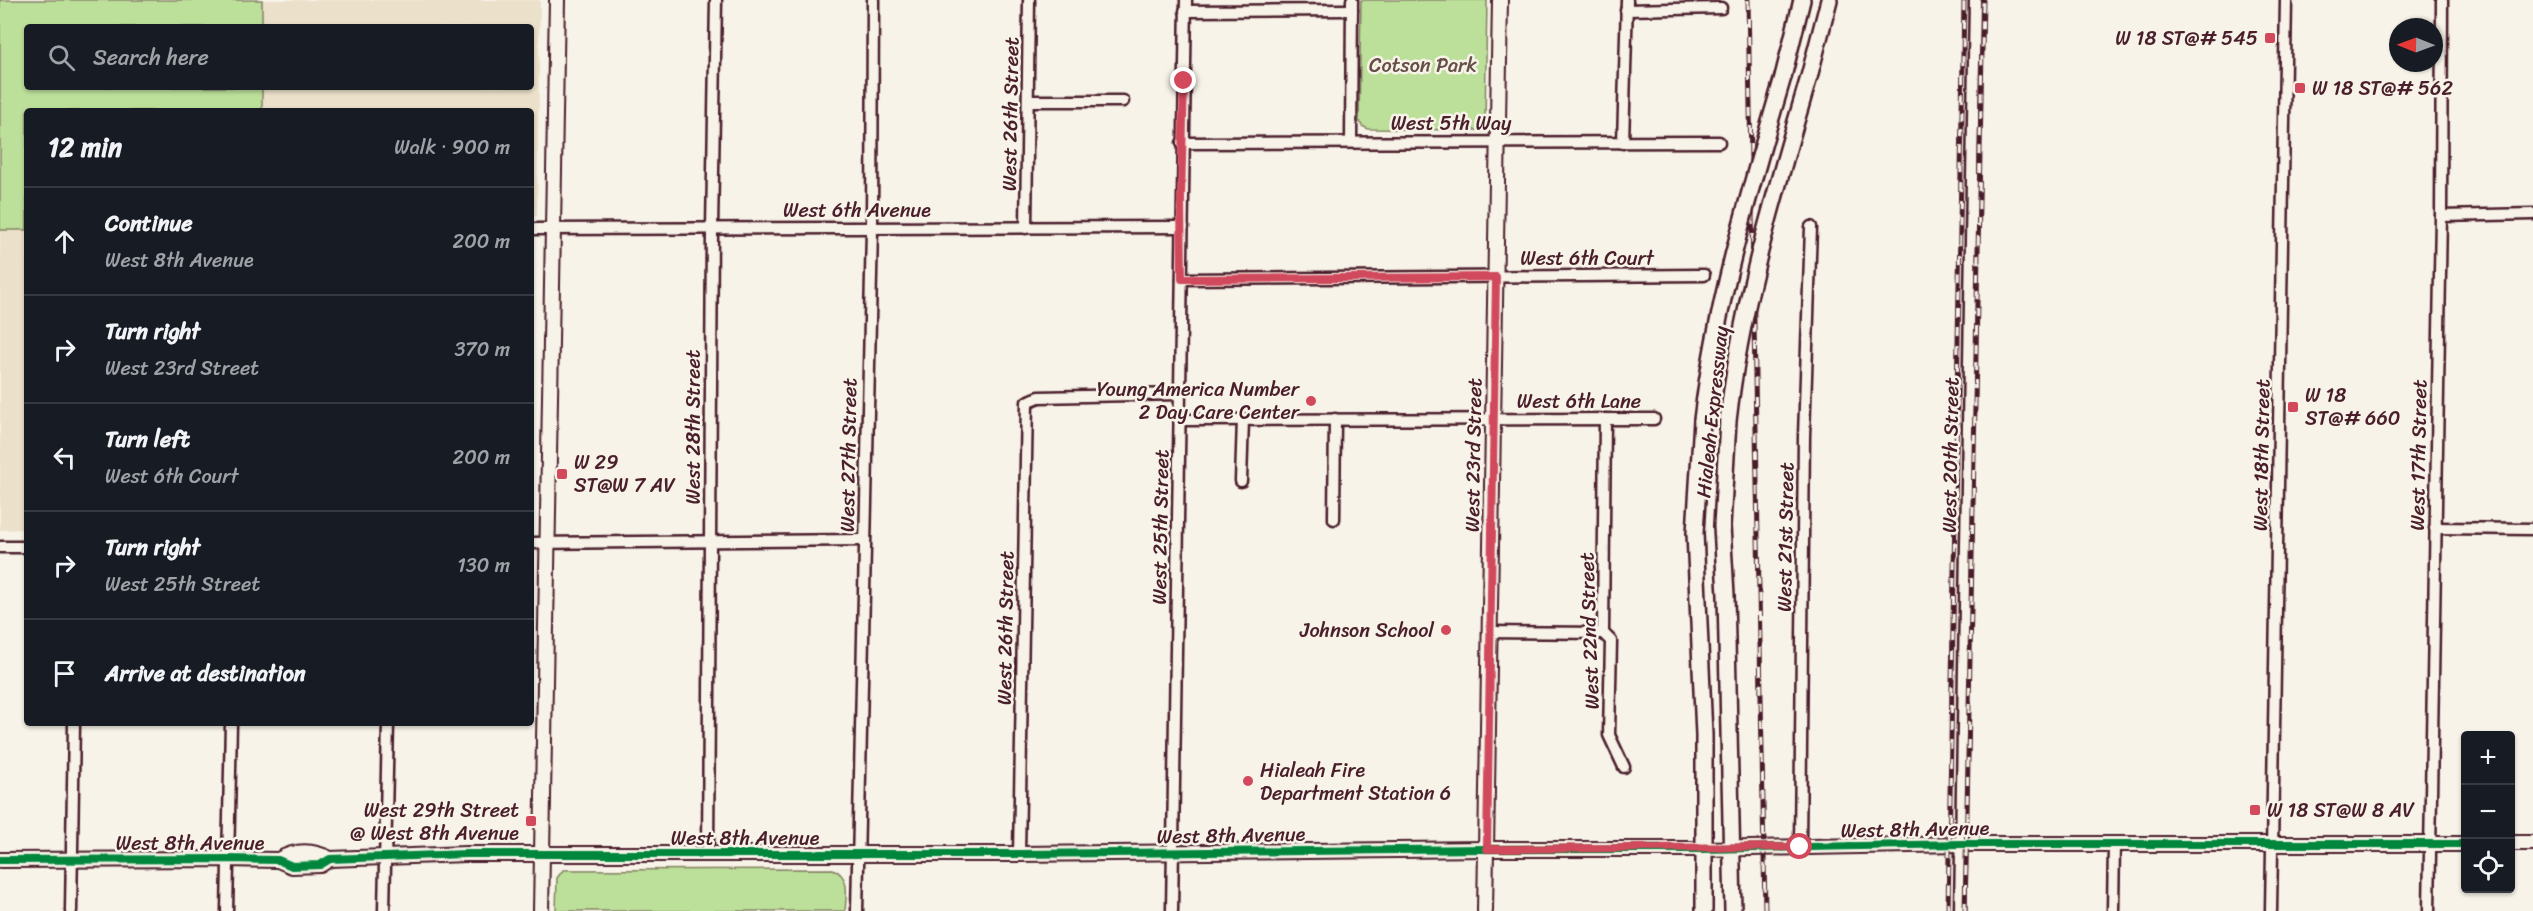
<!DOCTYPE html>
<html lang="en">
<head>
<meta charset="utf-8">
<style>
	:root { --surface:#171b24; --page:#20242c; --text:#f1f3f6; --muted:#9ea1a6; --line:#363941 }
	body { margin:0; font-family:Sriracha,sans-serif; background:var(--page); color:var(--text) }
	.controls { position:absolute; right:18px; bottom:18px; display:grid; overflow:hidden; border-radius:6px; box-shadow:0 2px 4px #0004 }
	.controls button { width:54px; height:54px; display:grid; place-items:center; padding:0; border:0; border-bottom:2px solid var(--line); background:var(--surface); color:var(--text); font:30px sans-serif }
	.compass { position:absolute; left:2389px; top:18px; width:54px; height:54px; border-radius:50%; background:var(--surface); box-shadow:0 2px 4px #0004; rotate:271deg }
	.stop { position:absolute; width:18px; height:18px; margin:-14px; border:4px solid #d1495b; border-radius:50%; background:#fff }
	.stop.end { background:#d1495b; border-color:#fff; box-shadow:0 2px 6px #0008 }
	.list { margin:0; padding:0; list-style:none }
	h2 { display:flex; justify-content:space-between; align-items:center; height:78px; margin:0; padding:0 24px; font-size:26px }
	h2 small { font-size:20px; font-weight:400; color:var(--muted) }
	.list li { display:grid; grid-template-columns:39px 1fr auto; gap:18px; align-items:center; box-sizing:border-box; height:108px; padding:0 24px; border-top:2px solid var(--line) }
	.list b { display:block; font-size:22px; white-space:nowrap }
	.list p { margin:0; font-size:20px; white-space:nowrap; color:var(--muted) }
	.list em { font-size:20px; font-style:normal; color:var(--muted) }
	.icon { flex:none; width:33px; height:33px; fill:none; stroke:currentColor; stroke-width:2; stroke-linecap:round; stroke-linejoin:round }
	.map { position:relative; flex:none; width:2533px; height:911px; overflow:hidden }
	.search { position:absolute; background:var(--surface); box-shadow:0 2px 4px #0004; left:24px; top:24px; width:510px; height:66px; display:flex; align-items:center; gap:15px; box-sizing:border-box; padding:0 21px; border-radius:6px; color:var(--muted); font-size:22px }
	.panel { position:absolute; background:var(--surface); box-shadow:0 2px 4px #0004; left:24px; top:108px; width:510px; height:618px; border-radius:6px }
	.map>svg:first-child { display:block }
</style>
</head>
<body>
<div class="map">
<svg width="2533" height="911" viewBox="0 0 2533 911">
	<rect width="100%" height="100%" fill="#f7f3e8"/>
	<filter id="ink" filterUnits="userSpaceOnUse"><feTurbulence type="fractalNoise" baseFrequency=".0167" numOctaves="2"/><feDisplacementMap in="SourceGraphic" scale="12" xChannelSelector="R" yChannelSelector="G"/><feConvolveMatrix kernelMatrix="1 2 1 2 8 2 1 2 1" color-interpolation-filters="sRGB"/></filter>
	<g filter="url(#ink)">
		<g fill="#ebe0ca">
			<polygon points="262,0 540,0 537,216 531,216 531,111 262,111 262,87 531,87 531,27 262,27"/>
			<polygon points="0,230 27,230 27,529 0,530"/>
		</g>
		<g fill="#bce09a" stroke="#838062" stroke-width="1.5">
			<polygon points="0,0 262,0 262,27 27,27 27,87 262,87 262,111 27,111 27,230 0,230"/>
			<polygon points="1361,0 1487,0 1485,121 1478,130 1368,129 1362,126 1359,120"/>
			<path d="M833 869C851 877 846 895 845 911H556L557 878 563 870Z"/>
		</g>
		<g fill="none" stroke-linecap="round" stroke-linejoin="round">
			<defs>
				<g id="street">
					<polyline points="1626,10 1721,8"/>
					<polyline points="1185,11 1352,10"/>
					<polyline points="1029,101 1123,101"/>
					<polyline points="1351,141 1352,0"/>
					<polyline points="1182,143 1719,142"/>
					<polyline points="1623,143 1627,0"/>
					<polyline points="2441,216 2533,214"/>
					<polyline points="1026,228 1029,0"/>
					<polyline points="531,229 1183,227"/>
					<polyline points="1182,279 1704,275"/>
					<polyline points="1605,419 1603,633 1611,641 1609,735 1624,767"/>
					<polyline points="1179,420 1654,419"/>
					<polyline points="1241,481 1243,419"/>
					<polyline points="1334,519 1335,419"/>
					<polyline points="2435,528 2533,529"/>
					<polyline points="531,543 864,540"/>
					<polyline points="0,547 27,547"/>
					<polyline points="1489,632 1603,633"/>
					<polyline points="1800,847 1804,436 1811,227"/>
					<polyline points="708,854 712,228 716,0"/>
					<polyline points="1019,854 1027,402 1039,397 1180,394"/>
					<polyline points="71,911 74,723"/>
					<polyline points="227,911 231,723"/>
					<polyline points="384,911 388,723"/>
					<polyline points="857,911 872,229 873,0"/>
					<polyline points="1172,911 1186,0"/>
					<polyline points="1960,911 1975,0"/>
					<polyline points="2113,911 2114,844"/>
					<polyline points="2271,911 2286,0"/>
					<polyline points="2429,911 2441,216 2442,0"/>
				</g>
				<g id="secondary">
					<polyline points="2510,843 2533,843"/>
					<polyline points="0,860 228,859 278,860 292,866 320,865 330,859 466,854 1019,854 1487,849 1703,849 1961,844 2466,844"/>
					<path d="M278 860C295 850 313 850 330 859"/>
					<polyline points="541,911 557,0"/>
					<polyline points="1485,911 1500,0"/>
				</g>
				<g id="primary">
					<polyline points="1783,77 1802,0"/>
					<polyline points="1809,77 1829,0"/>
					<polyline points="1702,420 1695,533 1704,735 1704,911"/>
					<polyline points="1728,421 1722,526 1726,595 1733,911"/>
				</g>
			</defs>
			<use href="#street" stroke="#4a1f2b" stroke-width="15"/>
			<use href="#secondary" stroke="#4a1f2b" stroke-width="18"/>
			<use href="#primary" stroke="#4a1f2b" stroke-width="20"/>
			<use href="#street" stroke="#f7f3e8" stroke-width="10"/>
			<use href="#secondary" stroke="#f7f3e8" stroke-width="14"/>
			<use href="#primary" stroke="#f7f3e8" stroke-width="15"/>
			<defs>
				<g id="rail">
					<polyline points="1748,0 1765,911"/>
					<polyline points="1948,911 1964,0"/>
					<polyline points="1965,911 1983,0"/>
				</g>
			</defs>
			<use href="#rail" stroke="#4a1f2b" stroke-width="5"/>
			<use href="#rail" stroke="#f7f3e8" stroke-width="3" stroke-dasharray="9" stroke-linecap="butt"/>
			<defs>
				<g id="primary-bridge">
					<path d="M1702 420C1716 302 1750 190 1783 77"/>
					<path d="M1728 421C1741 303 1776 190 1809 77"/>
				</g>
			</defs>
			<use href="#primary-bridge" stroke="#4a1f2b" stroke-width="20" stroke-linecap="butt"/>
			<use href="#primary-bridge" stroke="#f7f3e8" stroke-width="15"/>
			<defs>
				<polyline id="cycleway" points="0,860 228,859 278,860 292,866 320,865 330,859 466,854 1019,854 1487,849 1703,849 1961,844 2466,844"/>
			</defs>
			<use href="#cycleway" stroke="#f7f3e8" stroke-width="11"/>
			<use href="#cycleway" stroke="#00873e" stroke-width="8"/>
		</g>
	</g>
	<g fill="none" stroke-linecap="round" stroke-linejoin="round" filter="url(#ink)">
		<polyline stroke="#d1495b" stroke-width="8" points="1184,81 1181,199 1182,279 1496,277 1487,849 1800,847"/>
	</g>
	<g fill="#d1495b" stroke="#f7f3e8" stroke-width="2">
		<rect x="2264" y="32" width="12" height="12" rx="3"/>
		<rect x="2294" y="82" width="12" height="12" rx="3"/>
		<circle cx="1311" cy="401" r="6"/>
		<rect x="2287" y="401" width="12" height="12" rx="3"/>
		<rect x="556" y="468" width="12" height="12" rx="3"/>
		<circle cx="1446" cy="630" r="6"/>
		<circle cx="1248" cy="781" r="6"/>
		<rect x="2249" y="804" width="12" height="12" rx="3"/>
		<rect x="525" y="815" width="12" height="12" rx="3"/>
	</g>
	<g text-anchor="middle" stroke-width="5" stroke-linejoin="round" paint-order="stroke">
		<g font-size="20" fill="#4a1f2b" stroke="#f7f3e8" text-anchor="start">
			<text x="2258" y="45" text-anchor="end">W 18 ST@# 545</text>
			<text x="2312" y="95">W 18 ST@# 562</text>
			<text x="1299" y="396" text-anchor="end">Young America Number<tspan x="1299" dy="23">2 Day Care Center</tspan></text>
			<text x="2305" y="402">W 18<tspan x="2305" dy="23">ST@# 660</tspan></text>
			<text x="574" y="469">W 29<tspan x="574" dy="23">ST@W 7 AV</tspan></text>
			<text x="1434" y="637" text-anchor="end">Johnson School</text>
			<text x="1260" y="777">Hialeah Fire<tspan x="1260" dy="23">Department Station 6</tspan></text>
			<text x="519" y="817" text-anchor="end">West 29th Street<tspan x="519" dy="23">@ West 8th Avenue</tspan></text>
			<text x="2267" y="817">W 18 ST@W 8 AV</text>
		</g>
		<g font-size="20" fill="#664f47" stroke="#f7f3e8">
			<text x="1423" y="72">Cotson Park</text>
		</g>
		<g font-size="20" fill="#4a1f2b" stroke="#f7f3e8">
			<text transform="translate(1010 114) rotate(-89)" y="7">West 26th Street</text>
			<text x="1451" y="130">West 5th Way</text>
			<text x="857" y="217">West 6th Avenue</text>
			<text x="1587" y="265">West 6th Court</text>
			<text x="1579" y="408">West 6th Lane</text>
			<text transform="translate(1712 412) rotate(-84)" y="7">Hialeah Expressway</text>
			<text transform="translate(693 427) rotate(-90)" y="7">West 28th Street</text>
			<text transform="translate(848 455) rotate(-89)" y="7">West 27th Street</text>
			<text transform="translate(1473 455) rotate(-89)" y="7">West 23rd Street</text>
			<text transform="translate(1950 455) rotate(-89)" y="7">West 20th Street</text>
			<text transform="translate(2261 455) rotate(-89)" y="7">West 18th Street</text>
			<text transform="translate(2418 455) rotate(-89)" y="7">West 17th Street</text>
			<text transform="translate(1160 527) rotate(-89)" y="7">West 25th Street</text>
			<text transform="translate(1785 537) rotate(-89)" y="7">West 21st Street</text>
			<text transform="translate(1005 628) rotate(-89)" y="7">West 26th Street</text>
			<text transform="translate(1589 631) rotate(-92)" y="7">West 22nd Street</text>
			<text transform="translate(1915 829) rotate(-1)" y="7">West 8th Avenue</text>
			<text transform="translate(1231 835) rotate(-1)" y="7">West 8th Avenue</text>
			<text x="745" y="845">West 8th Avenue</text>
			<text x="190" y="850">West 8th Avenue</text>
		</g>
	</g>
</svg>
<div class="controls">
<button>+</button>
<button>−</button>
<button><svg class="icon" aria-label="locate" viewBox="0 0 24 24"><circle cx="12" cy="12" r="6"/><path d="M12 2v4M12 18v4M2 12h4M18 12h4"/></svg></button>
</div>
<svg class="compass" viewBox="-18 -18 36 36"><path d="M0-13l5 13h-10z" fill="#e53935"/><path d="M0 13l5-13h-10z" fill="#9ea1a6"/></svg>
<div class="stop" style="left:1800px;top:847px"></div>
<div class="stop end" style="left:1184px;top:81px"></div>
<div class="search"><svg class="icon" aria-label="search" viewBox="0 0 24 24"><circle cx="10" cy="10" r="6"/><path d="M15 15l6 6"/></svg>Search here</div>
<section class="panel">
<h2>12 min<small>Walk · 900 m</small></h2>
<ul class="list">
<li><svg class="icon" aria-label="ahead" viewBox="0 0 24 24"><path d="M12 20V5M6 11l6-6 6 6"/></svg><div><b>Continue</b><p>West 8th Avenue</p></div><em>200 m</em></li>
<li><svg class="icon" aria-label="right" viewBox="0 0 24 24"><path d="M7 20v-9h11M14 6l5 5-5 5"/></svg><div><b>Turn right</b><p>West 23rd Street</p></div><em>370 m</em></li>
<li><svg class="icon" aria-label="left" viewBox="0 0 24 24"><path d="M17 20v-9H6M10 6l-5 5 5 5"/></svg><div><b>Turn left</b><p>West 6th Court</p></div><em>200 m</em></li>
<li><svg class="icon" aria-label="right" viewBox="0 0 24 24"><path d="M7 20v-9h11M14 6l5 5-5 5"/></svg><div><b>Turn right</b><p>West 25th Street</p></div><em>130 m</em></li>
<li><svg class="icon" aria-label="arrive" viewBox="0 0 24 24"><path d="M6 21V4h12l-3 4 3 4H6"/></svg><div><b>Arrive at destination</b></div></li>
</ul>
</section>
</div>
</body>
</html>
